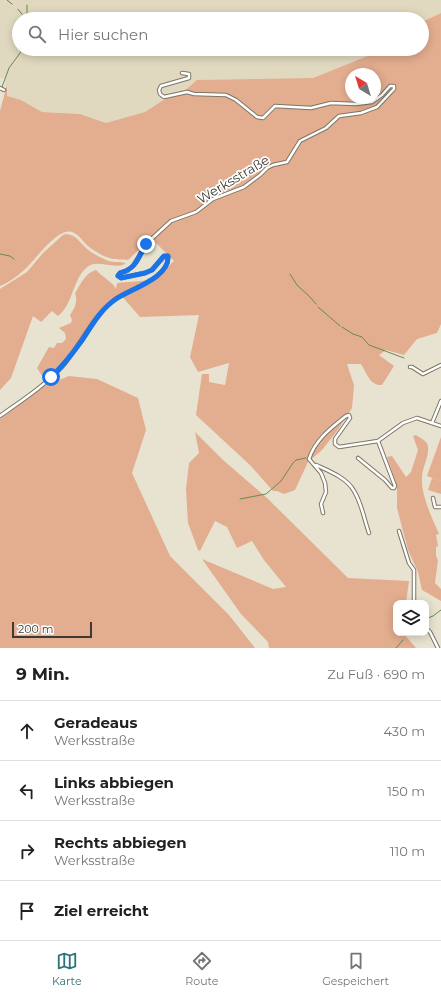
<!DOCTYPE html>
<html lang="de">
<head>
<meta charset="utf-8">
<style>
	:root { --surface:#fff; --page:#f2f2f2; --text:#202124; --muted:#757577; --line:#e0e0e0; --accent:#2a7477 }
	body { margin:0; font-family:Montserrat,sans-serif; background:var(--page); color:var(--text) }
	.controls { position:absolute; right:12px; bottom:12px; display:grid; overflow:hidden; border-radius:8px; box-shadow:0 2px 10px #0003 }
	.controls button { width:36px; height:36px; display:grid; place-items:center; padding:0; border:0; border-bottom:1px solid var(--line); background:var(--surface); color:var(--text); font:20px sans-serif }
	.compass { position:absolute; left:345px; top:68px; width:36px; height:36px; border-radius:50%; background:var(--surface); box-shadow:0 2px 10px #0003; rotate:322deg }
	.scale { position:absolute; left:12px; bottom:10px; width:80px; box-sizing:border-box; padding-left:4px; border:2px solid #3c3a33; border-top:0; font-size:11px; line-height:14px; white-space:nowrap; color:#3c3a33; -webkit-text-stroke:3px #fff; paint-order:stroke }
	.stop { position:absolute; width:12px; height:12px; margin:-9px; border:3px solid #1a73e8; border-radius:50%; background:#fff }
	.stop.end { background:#1a73e8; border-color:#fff; box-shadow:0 1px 4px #0008 }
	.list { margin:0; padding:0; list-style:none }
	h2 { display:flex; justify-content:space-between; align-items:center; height:52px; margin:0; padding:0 16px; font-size:17px }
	h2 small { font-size:13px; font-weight:400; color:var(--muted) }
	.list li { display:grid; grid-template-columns:26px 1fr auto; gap:12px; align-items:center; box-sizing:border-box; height:60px; padding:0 16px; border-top:1px solid var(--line) }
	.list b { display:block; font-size:15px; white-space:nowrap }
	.list p { margin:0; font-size:13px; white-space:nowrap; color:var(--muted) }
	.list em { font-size:13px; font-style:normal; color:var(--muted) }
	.icon { flex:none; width:22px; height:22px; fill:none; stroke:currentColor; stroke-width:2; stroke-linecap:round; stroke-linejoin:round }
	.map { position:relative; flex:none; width:441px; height:648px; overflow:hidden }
	.search { position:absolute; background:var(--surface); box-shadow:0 2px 10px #0003; left:12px; right:12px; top:12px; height:44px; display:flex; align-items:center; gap:10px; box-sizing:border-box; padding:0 14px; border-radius:22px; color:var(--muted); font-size:15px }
	.sheet { height:292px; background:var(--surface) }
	nav { display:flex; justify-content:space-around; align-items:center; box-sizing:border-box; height:56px; border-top:1px solid var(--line); background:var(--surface); font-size:11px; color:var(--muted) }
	nav a { display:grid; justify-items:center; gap:2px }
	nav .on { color:var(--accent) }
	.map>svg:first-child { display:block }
</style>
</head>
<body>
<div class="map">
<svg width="441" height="648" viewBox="0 0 441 648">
	<rect width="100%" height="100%" fill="#e8e2d0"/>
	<polygon fill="#e1d9bf" points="0,0 441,0 441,13 422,22 422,19 19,19 19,49 385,49 313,78 208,80 182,93 165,99 145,112 106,123 80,114 42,112 21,100 7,96 5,78 0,78"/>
	<g fill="#e3ad8f" fill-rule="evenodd">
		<path d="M441 13V324L437 333 417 339 404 355 386 350 379 355 394 366 382 385C370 386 367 373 361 364H347L354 385 352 408 337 431 322 450 308 462 295 490 284 494 277 491H273L251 466 196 415 202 374H209V382L225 385 229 363 198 372 190 357 199 315 140 317 120 294 119 295 105 305 96 316 88 329 60 366 45 380 37 368 49 347 54 348 57 343H62L66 339 65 333 59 328 71 323 72 320 70 315C75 308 78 301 75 293 81 284 85 273 96 270 101 276 114 283 116 289L117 283 153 280 174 261 151 238 128 260C124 259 120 260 116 259 106 259 96 252 88 246 83 242 79 234 72 232 57 227 34 262 23 271 16 277 8 283 0 286V111L7 85V96L21 100 42 112 80 114 106 123 145 112 165 99 182 93 197 80 313 78 385 49H422V22ZM351 74H375V98H351Z"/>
		<path d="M66 234C77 235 79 242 86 248 91 253 100 257 106 260 112 263 119 261 125 263V264C112 270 97 258 86 268 72 281 73 305 58 316L52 311 41 322 33 316 11 378 0 390V289L27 272 43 253 63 235Z"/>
		<polygon points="69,376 97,379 138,398 146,430 132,473 170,556 229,615 255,648 0,648 0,419 44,386"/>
		<polygon points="195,432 223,460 266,497 348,578 409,581 406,603 396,603 395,615 396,633 403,633 416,648 269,648 268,642 241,614 202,559 273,589 286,587 264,560 252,541 237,548 227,527 215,521 200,551 198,550 188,523 186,489 189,463 199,453"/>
		<path d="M416 435C420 438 428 441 428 447 429 458 422 467 422 478 421 495 432 518 439 534L436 535 438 546 436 547V556L438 560 435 583 441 589V601L422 590 418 572 408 550 397 508V486L387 457 392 456 406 477 411 472 418 450 413 436Z"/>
		<polygon points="441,437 441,481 427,476"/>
		<polygon points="432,478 441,481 441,494 428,490"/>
	</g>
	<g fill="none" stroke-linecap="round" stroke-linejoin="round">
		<g stroke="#698a52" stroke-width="1">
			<polyline points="27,5 27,15"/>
			<polyline points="2,87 9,68 23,49"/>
			<polyline points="0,254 10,256 14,259"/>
			<polyline points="290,274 297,285 310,297 316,304"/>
			<polyline points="318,307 340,326"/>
			<polyline points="342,327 353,334 362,337 369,345 404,358"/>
			<polyline points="240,499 266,494 281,481 293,463 296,460 306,458"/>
			<polyline points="428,618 433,616 441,610"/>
			<polyline points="396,648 403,640"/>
		</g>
		<defs>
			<g id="minor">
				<polyline points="0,88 4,90"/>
				<polyline points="410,367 412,367 423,374 441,365"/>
				<path d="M0 416C21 401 44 386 62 367 80 346 92 317 114 300 128 289 170 279 168 256H164L152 270 145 273 121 278 118 275 120 273 127 271 133 266 146 244 171 221 196 212 213 199 244 187 260 175 267 168 273 165 287 162 300 141 326 128 339 116 361 113 377 107 394 89V86H390L382 95 372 102 356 104 331 103 311 108 275 106 263 118 257 117 236 100 226 95 194 94 187 92 164 97 160 94 159 90 161 86 189 78V74L182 73"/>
				<polyline points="432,423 441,401"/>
				<polyline points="358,458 385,480 392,488 394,488 395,486 378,441"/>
				<path d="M316 465C329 471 347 478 354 491 362 504 364 519 369 533"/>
				<polyline points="433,498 435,507 441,507"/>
				<path d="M323 513 321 504 326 492 325 483 321 473 309 459C315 440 331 428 346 416L349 415 350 418 335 439V444L339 447 378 441 403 423 417 418 441 426"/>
				<polyline points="399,531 409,563 414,570 414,603"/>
				<polyline points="426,628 430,632 438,648"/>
			</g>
		</defs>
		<use href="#minor" stroke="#7b7665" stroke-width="4.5"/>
		<use href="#minor" stroke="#fff" stroke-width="2.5"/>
		<g stroke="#757267" stroke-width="1" stroke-dasharray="7 7" stroke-linecap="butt">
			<polyline points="7,0 17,8 26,19"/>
			<polyline points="65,49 74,51 124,51 144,53"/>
		</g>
	</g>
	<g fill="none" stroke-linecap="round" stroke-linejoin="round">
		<path stroke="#1a73e8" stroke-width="5" d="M51 377C63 366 73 353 83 339 92 325 101 309 116 299 130 289 170 278 168 256H164L152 270 145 273 121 278 118 276 120 273C137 268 138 258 146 244"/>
	</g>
	<g text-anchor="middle" stroke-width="3.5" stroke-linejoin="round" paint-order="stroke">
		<g font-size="13" fill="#3c3a33" stroke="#fff">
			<text transform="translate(233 179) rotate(-31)" y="5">Werksstraße</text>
		</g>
	</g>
</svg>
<div class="controls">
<button><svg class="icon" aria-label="layers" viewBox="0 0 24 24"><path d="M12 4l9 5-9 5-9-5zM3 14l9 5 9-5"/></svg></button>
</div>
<svg class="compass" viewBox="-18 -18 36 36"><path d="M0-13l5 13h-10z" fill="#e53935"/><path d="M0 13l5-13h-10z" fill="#757577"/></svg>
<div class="scale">200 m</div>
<div class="stop" style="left:51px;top:377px"></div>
<div class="stop end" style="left:146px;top:244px"></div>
<div class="search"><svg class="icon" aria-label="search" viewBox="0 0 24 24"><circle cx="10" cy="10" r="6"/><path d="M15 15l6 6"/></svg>Hier suchen</div>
</div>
<section class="sheet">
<h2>9 Min.<small>Zu Fuß · 690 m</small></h2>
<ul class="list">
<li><svg class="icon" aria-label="ahead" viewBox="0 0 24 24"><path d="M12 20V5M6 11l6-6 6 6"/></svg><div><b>Geradeaus</b><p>Werksstraße</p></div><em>430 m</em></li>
<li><svg class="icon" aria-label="left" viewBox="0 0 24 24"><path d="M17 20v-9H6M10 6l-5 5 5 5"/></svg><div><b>Links abbiegen</b><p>Werksstraße</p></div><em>150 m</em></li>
<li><svg class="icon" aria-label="right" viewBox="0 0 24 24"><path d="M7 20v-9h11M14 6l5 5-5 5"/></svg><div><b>Rechts abbiegen</b><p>Werksstraße</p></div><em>110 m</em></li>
<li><svg class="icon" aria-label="arrive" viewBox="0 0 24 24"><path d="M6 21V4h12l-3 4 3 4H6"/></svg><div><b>Ziel erreicht</b></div></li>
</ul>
</section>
<nav>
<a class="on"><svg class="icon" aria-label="map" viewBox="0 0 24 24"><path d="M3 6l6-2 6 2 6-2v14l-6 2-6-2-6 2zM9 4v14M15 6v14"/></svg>Karte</a>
<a><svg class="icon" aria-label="directions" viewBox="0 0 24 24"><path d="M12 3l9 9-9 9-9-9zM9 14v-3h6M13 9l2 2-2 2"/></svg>Route</a>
<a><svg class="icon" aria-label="saved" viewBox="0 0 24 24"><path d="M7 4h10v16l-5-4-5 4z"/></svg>Gespeichert</a>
</nav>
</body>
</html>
